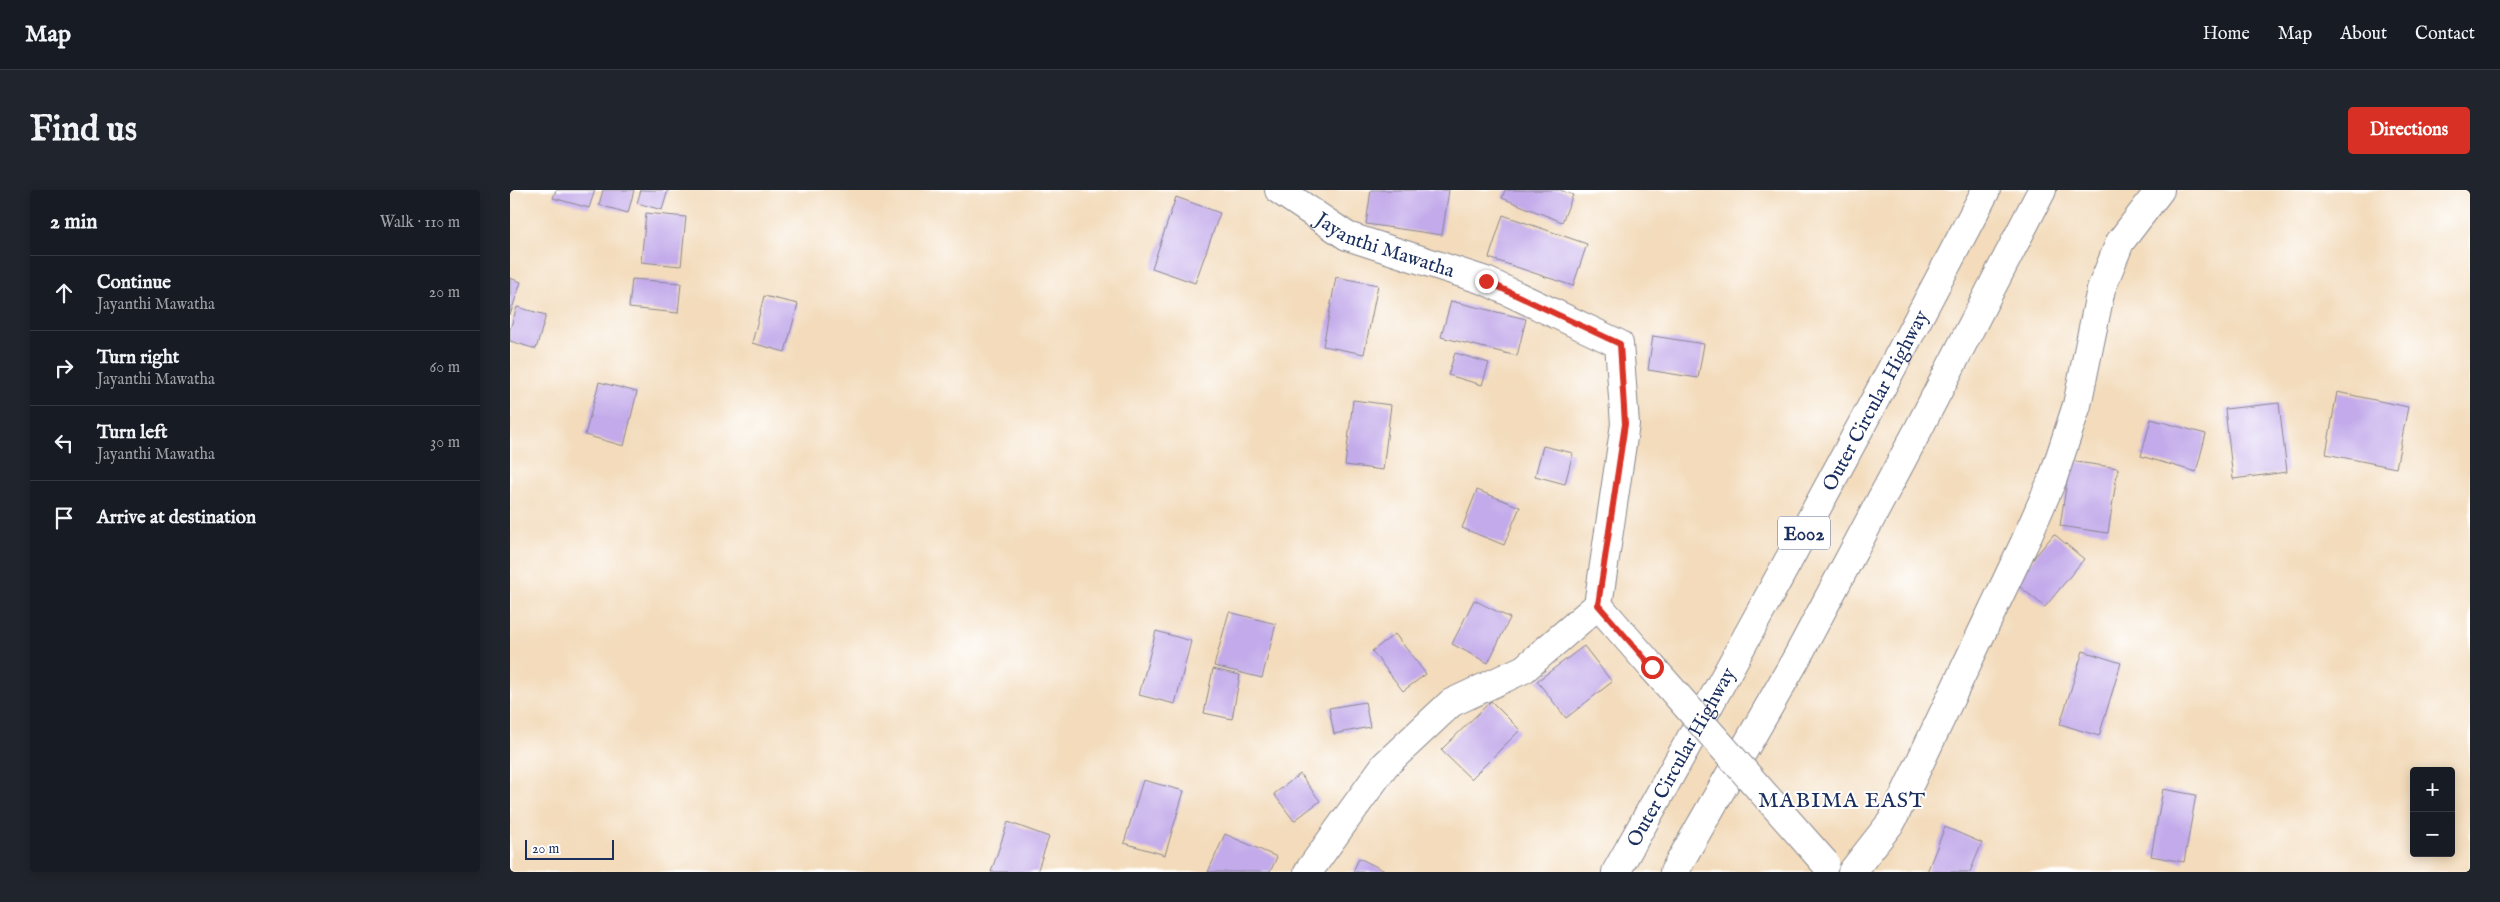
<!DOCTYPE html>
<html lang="en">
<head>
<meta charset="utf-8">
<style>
	:root { --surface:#171b24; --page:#20242c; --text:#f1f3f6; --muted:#9ea1a6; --line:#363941; --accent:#d93025 }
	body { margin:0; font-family:"IM FELL English",serif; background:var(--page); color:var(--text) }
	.controls { position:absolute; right:15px; bottom:15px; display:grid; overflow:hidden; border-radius:5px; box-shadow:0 2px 12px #0003 }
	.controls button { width:45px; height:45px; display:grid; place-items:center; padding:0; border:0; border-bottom:1px solid var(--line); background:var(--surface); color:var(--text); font:25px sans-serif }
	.scale { position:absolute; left:15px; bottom:12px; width:89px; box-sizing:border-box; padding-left:5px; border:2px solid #1b2f5e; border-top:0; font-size:14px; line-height:18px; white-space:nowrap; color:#1b2f5e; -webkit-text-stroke:4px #fff; paint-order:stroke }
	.stop { position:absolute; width:15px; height:15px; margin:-11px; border:4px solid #d93025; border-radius:50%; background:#fff }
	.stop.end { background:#d93025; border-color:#fff; box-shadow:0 1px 5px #0008 }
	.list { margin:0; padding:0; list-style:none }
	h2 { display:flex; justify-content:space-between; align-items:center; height:65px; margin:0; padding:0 20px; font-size:21px }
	h2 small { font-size:16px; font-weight:400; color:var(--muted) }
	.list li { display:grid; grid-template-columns:32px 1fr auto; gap:15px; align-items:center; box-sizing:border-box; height:75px; padding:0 20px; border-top:1px solid var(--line) }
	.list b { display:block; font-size:19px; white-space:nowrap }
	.list p { margin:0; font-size:16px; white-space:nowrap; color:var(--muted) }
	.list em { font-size:16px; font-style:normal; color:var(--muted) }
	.icon { flex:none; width:28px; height:28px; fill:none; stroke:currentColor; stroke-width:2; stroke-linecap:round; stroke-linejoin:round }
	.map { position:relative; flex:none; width:1960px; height:682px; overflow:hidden; border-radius:5px }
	header { display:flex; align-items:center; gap:30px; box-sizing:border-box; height:70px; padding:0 25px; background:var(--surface); border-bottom:1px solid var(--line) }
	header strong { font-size:24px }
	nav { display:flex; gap:28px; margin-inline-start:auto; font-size:18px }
	.intro { display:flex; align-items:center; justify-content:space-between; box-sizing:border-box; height:120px; padding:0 30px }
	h1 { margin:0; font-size:35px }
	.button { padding:12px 22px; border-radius:5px; background:var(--accent); color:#fff; font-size:18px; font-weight:700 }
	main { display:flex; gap:30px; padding:0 30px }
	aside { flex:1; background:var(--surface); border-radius:5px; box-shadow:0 2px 12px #0003 }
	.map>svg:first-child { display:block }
</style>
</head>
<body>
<header>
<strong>Map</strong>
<nav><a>Home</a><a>Map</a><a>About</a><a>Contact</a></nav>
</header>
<div class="intro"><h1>Find us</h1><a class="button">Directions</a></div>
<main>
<aside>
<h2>2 min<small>Walk · 110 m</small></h2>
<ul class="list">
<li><svg class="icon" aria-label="ahead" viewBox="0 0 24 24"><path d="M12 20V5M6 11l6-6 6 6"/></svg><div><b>Continue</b><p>Jayanthi Mawatha</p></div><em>20 m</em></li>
<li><svg class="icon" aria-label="right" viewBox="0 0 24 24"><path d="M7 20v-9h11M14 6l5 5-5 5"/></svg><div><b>Turn right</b><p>Jayanthi Mawatha</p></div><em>60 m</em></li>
<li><svg class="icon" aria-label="left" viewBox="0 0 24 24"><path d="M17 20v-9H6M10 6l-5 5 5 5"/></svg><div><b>Turn left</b><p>Jayanthi Mawatha</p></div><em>30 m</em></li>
<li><svg class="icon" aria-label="arrive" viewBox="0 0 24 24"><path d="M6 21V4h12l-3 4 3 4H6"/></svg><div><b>Arrive at destination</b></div></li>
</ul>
</aside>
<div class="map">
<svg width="1960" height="682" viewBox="0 0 1960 682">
	<rect width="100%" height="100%" fill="#fff"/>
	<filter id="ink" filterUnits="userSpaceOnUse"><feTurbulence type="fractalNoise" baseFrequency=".02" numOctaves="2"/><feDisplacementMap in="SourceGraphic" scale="10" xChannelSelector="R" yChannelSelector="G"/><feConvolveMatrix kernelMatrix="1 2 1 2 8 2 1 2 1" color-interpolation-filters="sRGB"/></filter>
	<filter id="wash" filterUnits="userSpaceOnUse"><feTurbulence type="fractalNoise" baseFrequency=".0096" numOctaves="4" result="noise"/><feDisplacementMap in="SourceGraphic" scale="20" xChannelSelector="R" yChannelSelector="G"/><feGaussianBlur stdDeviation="1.12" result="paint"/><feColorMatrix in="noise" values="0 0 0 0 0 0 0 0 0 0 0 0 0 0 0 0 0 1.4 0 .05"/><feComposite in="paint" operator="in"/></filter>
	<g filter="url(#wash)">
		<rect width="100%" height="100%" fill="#f3dbbb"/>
		<g id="blocks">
			<g fill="#c3aaea">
				<polygon points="46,0 85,0 79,18 43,8"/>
				<polygon points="93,0 124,0 118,23 89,15"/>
				<polygon points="131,0 158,0 152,20 127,13"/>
				<polygon points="861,0 939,0 932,45 856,34"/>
				<polygon points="995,0 1050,0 1063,5 1052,32 992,8"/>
				<polygon points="666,7 710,23 685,93 642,78"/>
				<polygon points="136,23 176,27 171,76 131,72"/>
				<polygon points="993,25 1077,54 1063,96 979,68"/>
				<polygon points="826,87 868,95 854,164 813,156"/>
				<polygon points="0,88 11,92 0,125"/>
				<polygon points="122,89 171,93 168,123 119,118"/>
				<polygon points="254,106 288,114 275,162 242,153"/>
				<polygon points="941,111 1016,129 1007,166 931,147"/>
				<polygon points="7,117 36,125 26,159 0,151 0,139"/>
				<polygon points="1143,146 1194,154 1188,188 1138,180"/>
				<polygon points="945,163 979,173 972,195 938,185"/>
				<polygon points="89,192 127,202 114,256 75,245"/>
				<polygon points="1827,202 1898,217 1886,278 1816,264"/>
				<polygon points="843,210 881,215 873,280 835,275"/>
				<polygon points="1769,213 1777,282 1723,289 1715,219"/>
				<polygon points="1641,229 1696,244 1686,282 1631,266"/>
				<polygon points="1033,256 1063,263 1055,294 1025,286"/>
				<polygon points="1560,271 1608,278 1598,343 1550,336"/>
				<polygon points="967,300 1010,317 994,355 952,338"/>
				<polygon points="1544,344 1574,369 1535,417 1504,392"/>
				<polygon points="964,410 1000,428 978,473 942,454"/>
				<polygon points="719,422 766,434 752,488 704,476"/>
				<polygon points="646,441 681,451 665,514 629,505"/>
				<polygon points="885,444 916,484 893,501 862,461"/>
				<polygon points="1074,456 1102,492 1056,528 1027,491"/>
				<polygon points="1573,461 1611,473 1589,546 1550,534"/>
				<polygon points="703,479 730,485 722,529 694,523"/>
				<polygon points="981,511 1010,540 961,589 931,560"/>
				<polygon points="855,512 860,537 824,544 819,518"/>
				<polygon points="790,584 810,611 784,631 764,604"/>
				<polygon points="633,590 674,601 655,665 614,653"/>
				<polygon points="1653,599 1686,605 1674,672 1641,666"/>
				<polygon points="498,632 539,647 527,682 481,682"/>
				<polygon points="1435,637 1472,653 1460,682 1417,682"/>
				<polygon points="715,644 767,667 760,682 698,682"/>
				<polygon points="849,668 877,682 843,682"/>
			</g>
		</g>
	</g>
	<g filter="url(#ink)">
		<use href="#blocks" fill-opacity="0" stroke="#87858c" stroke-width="1"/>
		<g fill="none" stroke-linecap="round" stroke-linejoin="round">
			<defs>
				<g id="minor">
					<path id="s1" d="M769 0 837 46 976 91 1109 154 1115 234 1088 415 1142 477"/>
					<polyline points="798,682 875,575 941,513 1014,479 1088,415"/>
					<polyline points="1342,682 1382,631 1514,354 1543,288 1567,215 1591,99 1610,52 1650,0"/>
				</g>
				<g id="motorway">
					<path id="s2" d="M1106 682C1233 457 1356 229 1476 0"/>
					<polyline points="1164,682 1285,471 1408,240 1532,0"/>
				</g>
			</defs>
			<use href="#minor" stroke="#87858c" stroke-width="30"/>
			<use href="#motorway" stroke="#87858c" stroke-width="30"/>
			<use href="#minor" stroke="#fff" stroke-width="28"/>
			<use href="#motorway" stroke="#fff" stroke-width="28"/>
			<defs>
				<polyline id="minor-bridge" points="1142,477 1315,673"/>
			</defs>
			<use href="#minor-bridge" stroke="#87858c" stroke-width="30" stroke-linecap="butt"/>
			<use href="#minor-bridge" stroke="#fff" stroke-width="28"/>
		</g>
	</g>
	<g fill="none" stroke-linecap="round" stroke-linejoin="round" filter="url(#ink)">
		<polyline stroke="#d93025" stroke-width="6" points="976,91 1110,154 1115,234 1088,415 1142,477"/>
	</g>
	<g text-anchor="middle" stroke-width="4" stroke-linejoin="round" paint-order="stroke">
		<rect fill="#fff" stroke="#5f6d8e" stroke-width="1" x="1268" y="326.5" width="52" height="33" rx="4"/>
		<g font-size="19" font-weight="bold" fill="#1b2f5e">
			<text x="1294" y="350">E002</text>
		</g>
		<g font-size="20" fill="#1b2f5e" stroke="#fff">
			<text dy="7" stroke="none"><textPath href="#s1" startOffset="121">Jayanthi Mawatha</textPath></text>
			<text dy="7" stroke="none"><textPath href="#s2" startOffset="538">Outer Circular Highway</textPath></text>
			<text dy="7" stroke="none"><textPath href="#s2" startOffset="132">Outer Circular Highway</textPath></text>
		</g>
		<g font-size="22" letter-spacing="1" fill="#1b2f5e" stroke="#fff">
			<text x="1332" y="617">MABIMA EAST</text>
		</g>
	</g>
</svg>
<div class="controls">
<button>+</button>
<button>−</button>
</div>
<div class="scale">20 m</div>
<div class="stop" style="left:1142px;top:477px"></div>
<div class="stop end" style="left:976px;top:91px"></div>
</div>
</main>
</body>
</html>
